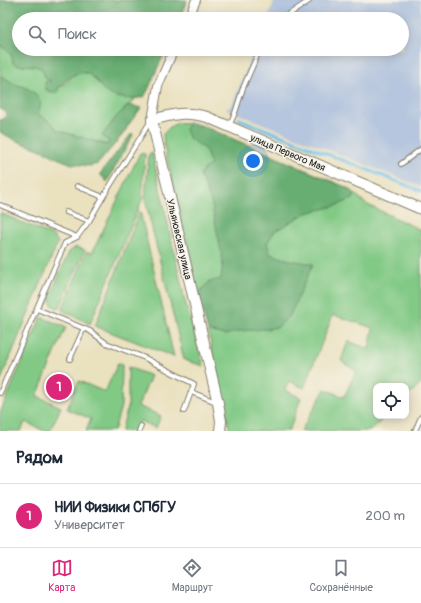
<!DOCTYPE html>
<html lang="ru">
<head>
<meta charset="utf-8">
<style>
	:root { --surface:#fff; --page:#f6f6f7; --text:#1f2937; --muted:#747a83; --line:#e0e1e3; --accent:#db2777 }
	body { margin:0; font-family:Pangolin,sans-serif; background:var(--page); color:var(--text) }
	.controls { position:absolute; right:12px; bottom:12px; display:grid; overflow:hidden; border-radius:8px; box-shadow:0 2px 10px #0003 }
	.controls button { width:36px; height:36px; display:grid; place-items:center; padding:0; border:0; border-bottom:1px solid var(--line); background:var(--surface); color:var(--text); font:20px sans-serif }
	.you { position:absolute; left:253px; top:161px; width:14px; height:14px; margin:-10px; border:3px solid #fff; border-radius:50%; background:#1a73e8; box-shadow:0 0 0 6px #1a73e833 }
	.badge { display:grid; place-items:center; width:26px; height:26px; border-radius:50%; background:var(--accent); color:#fff; font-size:13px; font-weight:700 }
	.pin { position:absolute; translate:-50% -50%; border:2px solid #fff; box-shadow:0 1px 4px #0006 }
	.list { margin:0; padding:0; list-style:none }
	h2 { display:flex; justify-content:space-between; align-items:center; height:52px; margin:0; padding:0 16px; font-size:17px }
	h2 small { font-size:13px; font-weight:400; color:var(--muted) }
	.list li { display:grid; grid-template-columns:26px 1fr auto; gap:12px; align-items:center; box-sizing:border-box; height:64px; padding:0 16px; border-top:1px solid var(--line) }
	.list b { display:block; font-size:15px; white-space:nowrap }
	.list p { margin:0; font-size:13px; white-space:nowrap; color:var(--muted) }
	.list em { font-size:13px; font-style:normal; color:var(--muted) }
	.icon { flex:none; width:22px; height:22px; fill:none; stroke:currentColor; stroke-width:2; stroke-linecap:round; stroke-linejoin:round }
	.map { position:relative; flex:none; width:421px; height:431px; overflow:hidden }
	.search { position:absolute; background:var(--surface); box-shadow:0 2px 10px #0003; left:12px; right:12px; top:12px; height:44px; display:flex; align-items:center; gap:10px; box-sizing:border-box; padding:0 14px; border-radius:22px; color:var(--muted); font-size:15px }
	.sheet { height:116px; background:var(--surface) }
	nav { display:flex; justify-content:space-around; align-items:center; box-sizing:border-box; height:56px; border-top:1px solid var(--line); background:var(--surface); font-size:11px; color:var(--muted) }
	nav a { display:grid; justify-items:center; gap:2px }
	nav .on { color:var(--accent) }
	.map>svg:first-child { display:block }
</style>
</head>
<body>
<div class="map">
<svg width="421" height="431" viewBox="0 0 421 431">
	<rect width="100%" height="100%" fill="#f7f3e8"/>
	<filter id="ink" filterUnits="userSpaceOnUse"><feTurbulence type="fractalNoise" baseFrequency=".025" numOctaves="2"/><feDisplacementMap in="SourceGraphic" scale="8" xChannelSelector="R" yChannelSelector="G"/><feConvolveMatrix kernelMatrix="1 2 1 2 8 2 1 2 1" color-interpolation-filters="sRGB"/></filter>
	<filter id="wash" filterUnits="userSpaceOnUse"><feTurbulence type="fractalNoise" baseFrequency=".012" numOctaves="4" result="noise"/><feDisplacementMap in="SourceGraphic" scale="16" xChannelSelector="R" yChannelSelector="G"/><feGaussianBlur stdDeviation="0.9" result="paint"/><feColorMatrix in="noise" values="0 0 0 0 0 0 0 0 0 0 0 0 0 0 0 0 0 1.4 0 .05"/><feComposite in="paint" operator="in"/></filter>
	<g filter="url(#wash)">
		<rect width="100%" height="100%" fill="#eae1bf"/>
		<polygon fill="#b6c6de" points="275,0 421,0 421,187 226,109 232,105 254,49 402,49 402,19 267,19"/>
		<g fill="#81c985" stroke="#4e7250">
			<path d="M0 46H2C8 51 13 54 13 63 22 65 34 63 43 69L46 78 50 80V82H47L48 89 51 91C56 89 61 87 65 84 70 79 73 74 80 73 92 71 93 80 100 85 110 92 122 98 135 99L117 116 102 136 109 141 107 145 57 130 52 123 38 114 27 88 14 84 2 76 0 78Z"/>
			<polygon points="178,123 195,124 205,127 350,189 366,204 421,230 421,384 406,398 406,386 376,386 376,416 386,416 370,431 301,431 325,389 344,397 356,371 341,361 348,341 369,349 373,328 333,315 304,388 289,381 285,390 301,398 289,431 230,431 208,331 198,293 164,146 163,134 171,126"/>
			<polygon points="152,152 185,301 204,366 184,360 145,199 149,154"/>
			<polygon points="140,153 145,154 142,200 90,324 62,310 87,251 92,253"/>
			<polygon points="140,211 174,357 95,326"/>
			<polygon points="0,213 49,234 54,237 58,242 0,382"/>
			<polygon points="76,247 85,250 59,309 52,305 50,300 51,293 69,252"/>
			<polygon points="41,317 66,327 37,396 61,407 50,431 45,431 25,422 21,431 0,431 0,413"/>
			<polygon points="118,363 122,365 121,406 114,431 86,431 91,419 67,409 79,381 105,392"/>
			<polygon points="128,367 151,376 138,406 161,416 156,428 140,421 135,431 121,431 128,407"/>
		</g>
		<g fill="#68ad72" stroke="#426447">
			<path d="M0 0H187L179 19H19V49H166L148 90 144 97C133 100 117 99 107 93 98 86 93 69 78 73 70 75 65 83 58 88V92H52L46 90 45 83 46 81 50 82V80L45 78 42 69C33 63 20 68 13 63 13 54 8 51 2 46H0Z"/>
			<polygon points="2,76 14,84 27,88 37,95 41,103 38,114 52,123 57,130 107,145 109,141 102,136 117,116 129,105 141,108 129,124 124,133 98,164 90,166 72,164 57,158 44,151 17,141 0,132 0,120 4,119 6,115 5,111 0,109 0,78"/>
			<polygon points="188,123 195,124 205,127 350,189 355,194 353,199 335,206 306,213 275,231 267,243 270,254 289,260 313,264 290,315 278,327 267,329 240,331 225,335 208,331 198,293 209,282 221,279 223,262 211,201 200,175 205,168 211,165 205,149 189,138 185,130"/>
			<polygon points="132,133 133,135 107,182 100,174"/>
		</g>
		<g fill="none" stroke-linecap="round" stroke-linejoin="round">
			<polyline stroke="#71c3ed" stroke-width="3" points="239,119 421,191"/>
		</g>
	</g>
	<g filter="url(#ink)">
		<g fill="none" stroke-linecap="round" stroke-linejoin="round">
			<defs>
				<g id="service">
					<polyline points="282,19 309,1"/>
					<polyline points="229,126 235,113 243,88 260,49"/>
					<polyline points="401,164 421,149"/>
					<polyline points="77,186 103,197"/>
					<polyline points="0,205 77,237"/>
					<polyline points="66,212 89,221"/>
					<polyline points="37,309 90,331 106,343 145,358 194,384 184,411"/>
					<polyline points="70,359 84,328"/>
					<polyline points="191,392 216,402"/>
					<polyline points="0,393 65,243 77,237 89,221 103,197 150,122"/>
					<polyline points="139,431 141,426"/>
					<polyline points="415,431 421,417"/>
				</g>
				<g id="minor">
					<polyline points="188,19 196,0"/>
					<polyline points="152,120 158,86 174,49"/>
				</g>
				<path id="tertiary" d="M220 431 221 421 218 403 152 120C174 114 185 111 207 117L421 209"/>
			</defs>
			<use href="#service" stroke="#837e6e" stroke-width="6"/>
			<use href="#minor" stroke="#837e6e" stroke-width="10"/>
			<use href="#tertiary" stroke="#837e6e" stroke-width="12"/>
			<use href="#service" stroke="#fff" stroke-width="4"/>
			<use href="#minor" stroke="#fff" stroke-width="8"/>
			<use href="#tertiary" stroke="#fff" stroke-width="10"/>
		</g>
	</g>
	<g text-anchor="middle" stroke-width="3" stroke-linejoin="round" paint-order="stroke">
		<g font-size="10" fill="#1c1c1c" stroke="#f7f3e8">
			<text transform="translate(288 152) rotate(23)" y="4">улица Первого Мая</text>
			<text transform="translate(180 239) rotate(77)" y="4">Ульяновская улица</text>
		</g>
	</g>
</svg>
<div class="controls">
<button><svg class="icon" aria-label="locate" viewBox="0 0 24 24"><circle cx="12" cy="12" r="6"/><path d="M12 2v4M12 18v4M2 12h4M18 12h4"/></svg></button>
</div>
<div class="you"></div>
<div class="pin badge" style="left:59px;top:387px">1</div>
<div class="search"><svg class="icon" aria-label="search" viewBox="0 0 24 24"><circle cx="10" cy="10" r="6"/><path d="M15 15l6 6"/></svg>Поиск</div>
</div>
<section class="sheet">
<h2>Рядом<small></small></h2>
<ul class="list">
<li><span class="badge">1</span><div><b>НИИ Физики СПбГУ</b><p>Университет</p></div><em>200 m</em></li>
</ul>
</section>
<nav>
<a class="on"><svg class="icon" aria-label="map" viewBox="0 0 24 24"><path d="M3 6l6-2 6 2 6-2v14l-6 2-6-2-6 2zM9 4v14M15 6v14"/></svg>Карта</a>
<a><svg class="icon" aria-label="directions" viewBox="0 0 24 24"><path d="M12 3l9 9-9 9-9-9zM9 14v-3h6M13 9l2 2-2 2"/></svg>Маршрут</a>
<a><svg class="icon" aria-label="saved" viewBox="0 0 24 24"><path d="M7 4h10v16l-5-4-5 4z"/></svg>Сохранённые</a>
</nav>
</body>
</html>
